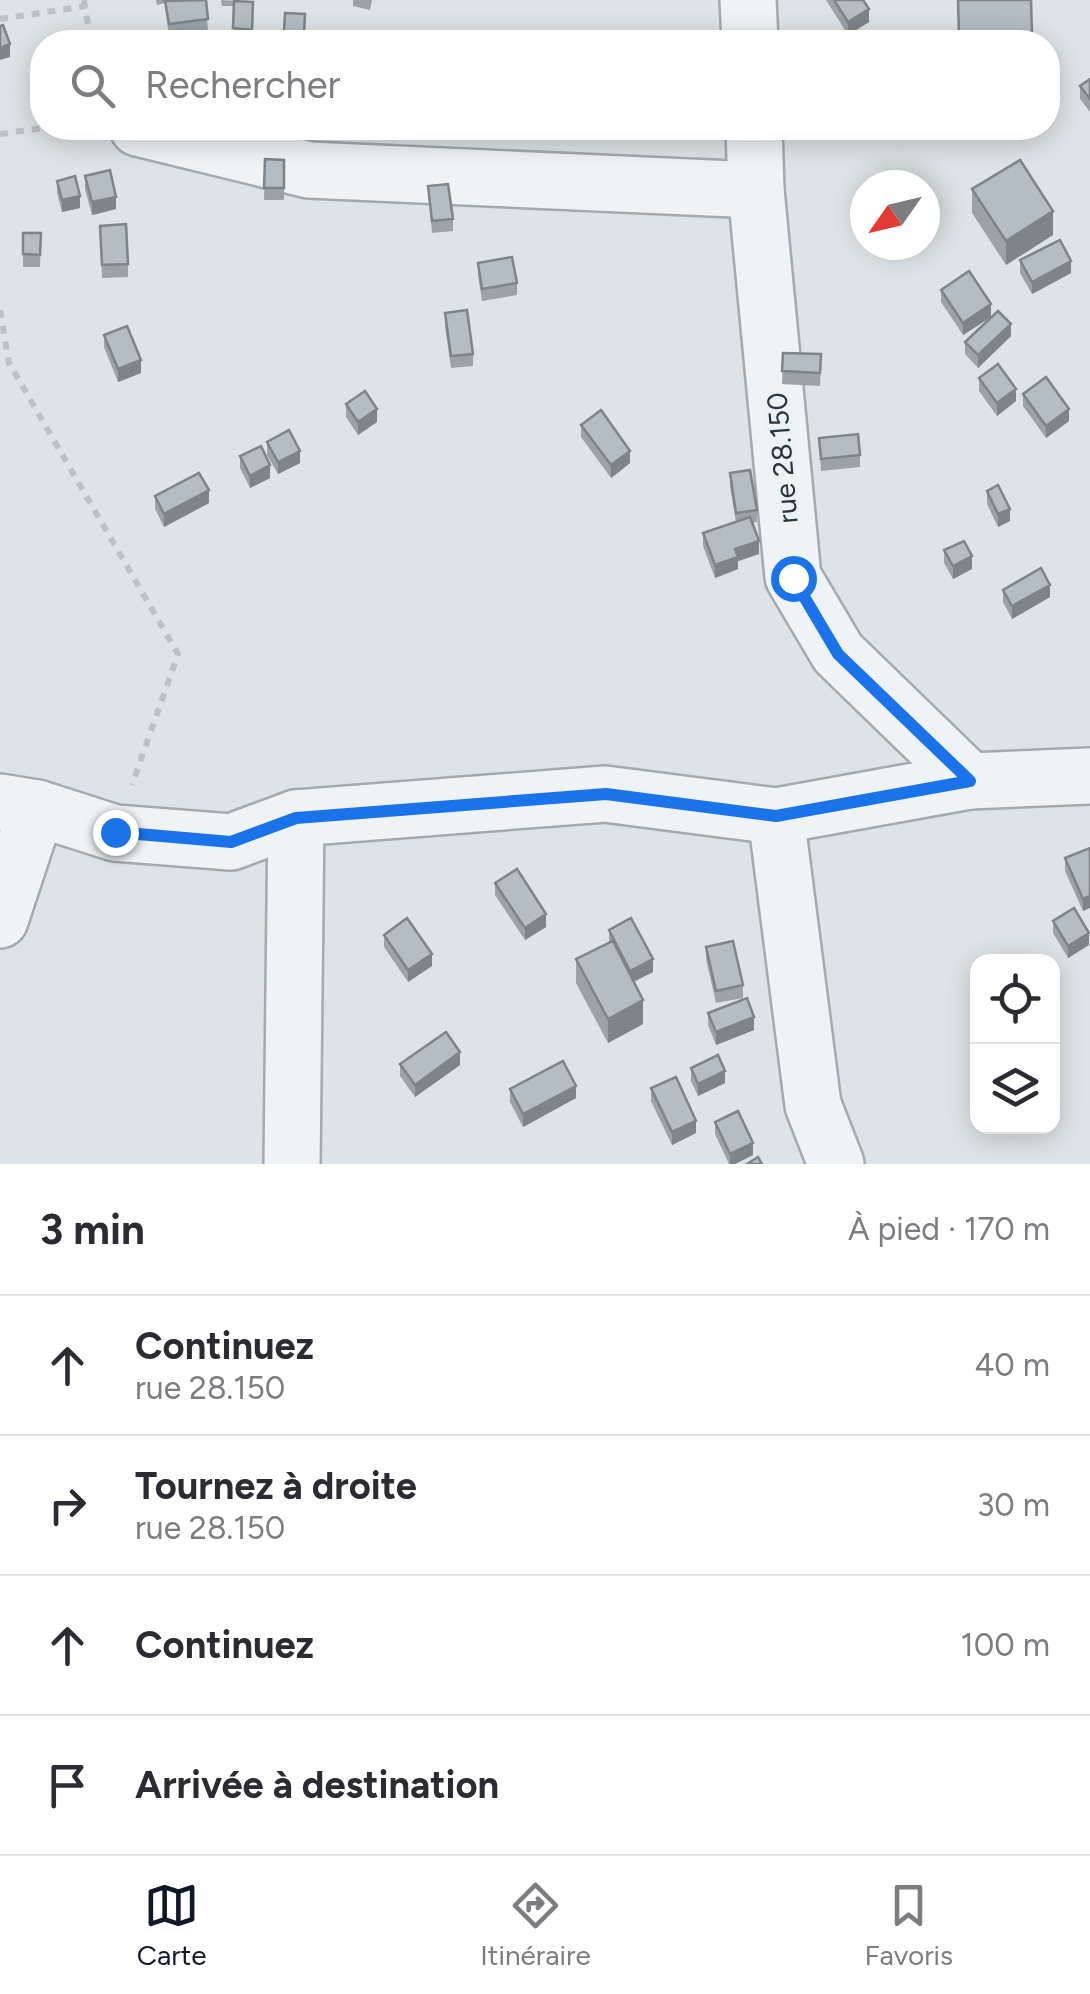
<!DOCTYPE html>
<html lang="fr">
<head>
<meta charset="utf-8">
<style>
	:root { --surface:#fff; --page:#f7f7f7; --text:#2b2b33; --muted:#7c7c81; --line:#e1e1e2; --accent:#111827 }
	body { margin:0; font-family:Figtree,sans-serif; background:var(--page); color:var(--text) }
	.controls { position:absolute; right:30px; bottom:30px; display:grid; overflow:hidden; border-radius:20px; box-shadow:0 5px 25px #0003 }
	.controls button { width:90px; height:90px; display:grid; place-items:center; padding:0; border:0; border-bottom:2px solid var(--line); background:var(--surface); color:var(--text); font:50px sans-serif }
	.compass { position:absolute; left:850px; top:170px; width:90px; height:90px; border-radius:50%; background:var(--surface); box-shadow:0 5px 25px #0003; rotate:236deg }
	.stop { position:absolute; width:30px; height:30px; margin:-22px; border:8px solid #1a73e8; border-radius:50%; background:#fff }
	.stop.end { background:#1a73e8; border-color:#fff; box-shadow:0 2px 10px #0008 }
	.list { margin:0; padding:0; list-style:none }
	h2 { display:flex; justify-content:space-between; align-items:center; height:130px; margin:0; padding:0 40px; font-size:42px }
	h2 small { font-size:32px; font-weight:400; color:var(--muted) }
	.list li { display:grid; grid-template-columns:65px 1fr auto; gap:30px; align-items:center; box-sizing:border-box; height:140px; padding:0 40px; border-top:2px solid var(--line) }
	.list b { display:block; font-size:38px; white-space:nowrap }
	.list p { margin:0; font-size:32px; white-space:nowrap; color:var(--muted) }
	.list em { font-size:32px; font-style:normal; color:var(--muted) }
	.icon { flex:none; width:55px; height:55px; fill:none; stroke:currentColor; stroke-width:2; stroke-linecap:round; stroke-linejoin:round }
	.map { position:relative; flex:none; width:1090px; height:1164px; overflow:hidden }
	.search { position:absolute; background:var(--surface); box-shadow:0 5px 25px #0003; left:30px; right:30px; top:30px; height:110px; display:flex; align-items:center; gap:25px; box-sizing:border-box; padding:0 35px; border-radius:40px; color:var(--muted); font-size:38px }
	.sheet { height:690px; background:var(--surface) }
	nav { display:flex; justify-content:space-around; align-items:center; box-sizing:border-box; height:140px; border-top:2px solid var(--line); background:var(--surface); font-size:28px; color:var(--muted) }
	nav a { display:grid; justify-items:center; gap:5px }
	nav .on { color:var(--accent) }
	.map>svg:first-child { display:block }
</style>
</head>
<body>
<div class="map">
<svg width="1090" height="1164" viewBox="0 0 1090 1164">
	<rect width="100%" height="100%" fill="#dde3e6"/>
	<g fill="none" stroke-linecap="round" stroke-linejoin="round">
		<defs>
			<g id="minor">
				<polyline points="748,0 750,42"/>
				<polyline points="138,128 309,170 756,190"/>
				<polyline points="754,128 756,190 793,577 838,653 970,781"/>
				<polyline points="0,802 37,808 115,833 231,842 296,818 605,794 776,816 970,781 1090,776"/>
				<polyline points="776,816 813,1105 836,1164"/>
				<polyline points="0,920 37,808"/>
				<polyline points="292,1164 296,818"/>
			</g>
		</defs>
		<use href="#minor" stroke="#a3abb0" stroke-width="60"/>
		<g stroke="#bbc1c5" stroke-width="6" stroke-dasharray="8 8" stroke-linecap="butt">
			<polyline points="84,0 91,42"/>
			<polyline points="0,19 86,6"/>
			<polyline points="0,134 44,128"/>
			<polyline points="0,310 9,363 178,654 132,785"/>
		</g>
		<use href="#minor" stroke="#eff3f5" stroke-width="55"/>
	</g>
	<g fill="#9ba3a8">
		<polygon points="156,0 206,0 208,32 169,37 165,3 157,5"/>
		<polygon points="221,0 253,2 252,42 233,41 234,6 222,6"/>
		<polygon points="353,0 372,0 370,10 353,6"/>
		<polygon points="826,0 863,0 869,22 848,35"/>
		<polygon points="958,0 1031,0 1032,42 959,42"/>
		<polygon points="285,13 305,14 304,42 284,42"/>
		<polygon points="1090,79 1090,112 1080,99 1080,86"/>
		<polygon points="265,159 284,160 284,200 264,200"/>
		<polygon points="85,176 116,209 92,215 85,189"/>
		<polygon points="57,181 80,208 62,212 57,193"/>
		<polygon points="428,186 453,219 453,231 432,233"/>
		<polygon points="972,189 1053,235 1006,265 972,213"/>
		<polygon points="100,226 128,264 128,277 102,278"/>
		<polygon points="23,233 41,233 40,267 23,267"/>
		<polygon points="1020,260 1071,273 1032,294 1020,273"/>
		<polygon points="478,263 517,283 517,295 482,301 478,275"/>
		<polygon points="941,290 991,317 963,335 941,302"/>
		<polygon points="445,313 473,354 473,366 451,368 445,326"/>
		<polygon points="104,335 141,373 118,382 104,347"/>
		<polygon points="1011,336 978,368 965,354 965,342"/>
		<polygon points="783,353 821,354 820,386 782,384"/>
		<polygon points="979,378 1016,401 997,416 979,391"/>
		<polygon points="1023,394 1069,421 1046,438 1023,406"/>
		<polygon points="346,404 377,422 358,435 346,417"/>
		<polygon points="581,425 630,463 611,478 581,437"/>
		<polygon points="819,438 860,455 860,467 821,471"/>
		<polygon points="267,442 300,463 278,474 267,455"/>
		<polygon points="240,456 270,478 250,488 240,468"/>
		<polygon points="730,473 757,510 757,522 752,523 759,554 738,561 738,569 715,578 703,546 703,533 736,522 730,486"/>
		<polygon points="987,491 1010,521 998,527 987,504"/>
		<polygon points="155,496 209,503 164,527 155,509"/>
		<polygon points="944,550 972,569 953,579 944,563"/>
		<polygon points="1003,590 1050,597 1012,619 1003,602"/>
		<polygon points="1090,848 1083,911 1065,871 1065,858"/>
		<polygon points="495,883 546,927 525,940 495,895"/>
		<polygon points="1053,921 1089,945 1068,958 1053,933"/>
		<polygon points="609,930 653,972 634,982 643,1024 608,1043 576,983 576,959 609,943"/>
		<polygon points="384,935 432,966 408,982 384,947"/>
		<polygon points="706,947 743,985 743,998 716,1003 706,959"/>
		<polygon points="708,1013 754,1030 716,1045 708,1025"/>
		<polygon points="400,1064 460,1065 415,1097 400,1076"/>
		<polygon points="691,1068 725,1083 698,1096 691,1081"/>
		<polygon points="651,1088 696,1133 672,1145 651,1101"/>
		<polygon points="510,1089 576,1098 523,1127 510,1102"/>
		<polygon points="715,1122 753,1155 735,1164 729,1164 715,1134"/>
	</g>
	<g fill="#7e8488">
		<polygon points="869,9 869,22 848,35 848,22"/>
		<polygon points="10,44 10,57 0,60 0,48"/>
		<polygon points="80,196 80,208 62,212 62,200"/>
		<polygon points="116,197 116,209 92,215 92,202"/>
		<polygon points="1053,211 1053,235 1006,265 1006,241"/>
		<polygon points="1071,261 1071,273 1032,294 1032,282"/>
		<polygon points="991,304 991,317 963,335 963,323"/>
		<polygon points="1011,324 1011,336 978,368 978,355"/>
		<polygon points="141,360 141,373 118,382 118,369"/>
		<polygon points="1016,389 1016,401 997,416 997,403"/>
		<polygon points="377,409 377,422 358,435 358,422"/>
		<polygon points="1069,409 1069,421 1046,438 1046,426"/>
		<polygon points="300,451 300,463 278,474 278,462"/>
		<polygon points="630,451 630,463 611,478 611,465"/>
		<polygon points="270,465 270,478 250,488 250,476"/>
		<polygon points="209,490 209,503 164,527 164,514"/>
		<polygon points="1010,509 1010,521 998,527 998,514"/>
		<polygon points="759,541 759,554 738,561 738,569 715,578 715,565 735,549"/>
		<polygon points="972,556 972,569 953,579 953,566"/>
		<polygon points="1050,585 1050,597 1012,619 1012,606"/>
		<polygon points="1090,896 1090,908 1083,911 1083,899"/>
		<polygon points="546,914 546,927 525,940 525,928"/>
		<polygon points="1089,933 1089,945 1068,958 1068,946"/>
		<polygon points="432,954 432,966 408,982 408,970"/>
		<polygon points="653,959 653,972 630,983 630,971"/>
		<polygon points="643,1000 643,1024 608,1043 608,1019"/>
		<polygon points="754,1017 754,1030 716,1045 716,1032"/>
		<polygon points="460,1052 460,1065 415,1097 415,1085"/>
		<polygon points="725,1071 725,1083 698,1096 698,1084"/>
		<polygon points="576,1086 576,1098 523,1127 523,1114"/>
		<polygon points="696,1121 696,1133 672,1145 672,1132"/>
		<polygon points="753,1143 753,1155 735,1164 730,1164 730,1154"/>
	</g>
	<g fill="#b4bdc3" stroke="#7e8488" stroke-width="2.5">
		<polygon points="206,0 208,19 169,24 165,1"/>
		<polygon points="834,0 863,0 869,9 848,22"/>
		<polygon points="958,0 1031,0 1032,34 959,36"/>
		<polygon points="234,1 253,2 252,30 233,28"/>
		<polygon points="285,13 305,14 304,33 284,31"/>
		<polygon points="3,25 10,44 0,48 0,26"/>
		<polygon points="508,34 509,42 486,42 486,35"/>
		<polygon points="70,37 72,42 50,42"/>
		<polygon points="1090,79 1090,99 1080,86"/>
		<polygon points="265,159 284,160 284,188 264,188"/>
		<polygon points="1020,160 1053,211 1006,241 972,189"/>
		<polygon points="110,170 116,197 92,202 85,176"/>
		<polygon points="75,176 80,196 62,200 57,181"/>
		<polygon points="448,184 453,219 432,221 428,186"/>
		<polygon points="126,224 128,264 102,265 100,226"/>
		<polygon points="23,233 41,233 40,255 23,254"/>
		<polygon points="1060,240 1071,261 1032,282 1020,260"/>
		<polygon points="512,257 517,283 482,289 478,263"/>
		<polygon points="969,271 991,304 963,323 941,290"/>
		<polygon points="467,310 473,354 451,356 445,313"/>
		<polygon points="998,311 1011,324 978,355 965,342"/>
		<polygon points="127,326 141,360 118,369 104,335"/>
		<polygon points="783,353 821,354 820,373 782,371"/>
		<polygon points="998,364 1016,389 997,403 979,378"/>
		<polygon points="1046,377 1069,409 1046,426 1023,394"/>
		<polygon points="365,391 377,409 358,422 346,404"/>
		<polygon points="601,410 630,451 611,465 581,425"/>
		<polygon points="289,430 300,451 278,462 267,442"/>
		<polygon points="858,434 860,455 821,459 819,438"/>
		<polygon points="261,446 270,465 250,476 240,456"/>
		<polygon points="750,470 757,510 736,513 730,473"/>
		<polygon points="199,473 209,490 164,514 155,496"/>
		<polygon points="998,485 1010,509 998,514 987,491"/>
		<polygon points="750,517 759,541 735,549 738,557 715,565 703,533"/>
		<polygon points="964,541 972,556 953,566 944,550"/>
		<polygon points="1041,568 1050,585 1012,606 1003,590"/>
		<polygon points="1090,848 1090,896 1083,899 1065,858"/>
		<polygon points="517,869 546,914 525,928 495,883"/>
		<polygon points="1074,908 1089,933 1068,946 1053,921"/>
		<polygon points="407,918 432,954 408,970 384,935"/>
		<polygon points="631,918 653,959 630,971 609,930"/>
		<polygon points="613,941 643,1000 608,1019 576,959"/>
		<polygon points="733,941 743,985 716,991 706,947"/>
		<polygon points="747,998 754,1017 716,1032 708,1013"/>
		<polygon points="446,1032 460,1052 415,1085 400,1064"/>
		<polygon points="718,1055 725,1071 698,1084 691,1068"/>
		<polygon points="563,1061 576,1086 523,1114 510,1089"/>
		<polygon points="676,1077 696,1121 672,1132 651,1088"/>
		<polygon points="738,1111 753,1143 730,1154 715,1122"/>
		<polygon points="758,1157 762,1164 747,1164"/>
	</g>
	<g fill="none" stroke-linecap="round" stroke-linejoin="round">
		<polyline stroke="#1a73e8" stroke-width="12" points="115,832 231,842 296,818 606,794 776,816 970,781 838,654 793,578"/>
	</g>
	<g text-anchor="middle" stroke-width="8" stroke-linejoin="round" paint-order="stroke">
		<g font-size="28" fill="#27343c" stroke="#ecf1f4">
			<text transform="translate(782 458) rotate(-95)" y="10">rue 28.150</text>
		</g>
	</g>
</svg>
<div class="controls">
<button><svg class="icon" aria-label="locate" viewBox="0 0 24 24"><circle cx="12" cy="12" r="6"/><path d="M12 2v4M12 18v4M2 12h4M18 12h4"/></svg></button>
<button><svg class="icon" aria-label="layers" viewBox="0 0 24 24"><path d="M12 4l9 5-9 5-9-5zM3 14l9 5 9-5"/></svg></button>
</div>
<svg class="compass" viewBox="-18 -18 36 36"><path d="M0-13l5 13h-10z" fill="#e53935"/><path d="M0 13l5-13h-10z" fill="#7c7c81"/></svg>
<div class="stop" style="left:793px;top:578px"></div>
<div class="stop end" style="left:115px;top:832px"></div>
<div class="search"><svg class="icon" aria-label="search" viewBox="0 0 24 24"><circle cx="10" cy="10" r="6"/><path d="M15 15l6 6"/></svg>Rechercher</div>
</div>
<section class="sheet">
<h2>3 min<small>À pied · 170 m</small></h2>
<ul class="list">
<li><svg class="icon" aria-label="ahead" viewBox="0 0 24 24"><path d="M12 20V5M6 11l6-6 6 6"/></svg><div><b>Continuez</b><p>rue 28.150</p></div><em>40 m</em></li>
<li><svg class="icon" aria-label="right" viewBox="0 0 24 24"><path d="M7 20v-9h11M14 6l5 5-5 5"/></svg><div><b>Tournez à droite</b><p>rue 28.150</p></div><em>30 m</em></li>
<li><svg class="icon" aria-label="ahead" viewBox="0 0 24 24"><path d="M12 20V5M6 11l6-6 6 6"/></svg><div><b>Continuez</b></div><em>100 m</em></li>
<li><svg class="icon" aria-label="arrive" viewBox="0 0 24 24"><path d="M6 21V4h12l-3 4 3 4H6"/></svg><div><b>Arrivée à destination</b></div></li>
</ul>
</section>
<nav>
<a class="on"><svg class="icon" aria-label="map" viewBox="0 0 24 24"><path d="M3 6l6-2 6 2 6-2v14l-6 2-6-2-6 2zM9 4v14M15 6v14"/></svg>Carte</a>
<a><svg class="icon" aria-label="directions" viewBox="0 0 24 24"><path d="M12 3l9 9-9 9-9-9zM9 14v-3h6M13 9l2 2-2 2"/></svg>Itinéraire</a>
<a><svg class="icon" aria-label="saved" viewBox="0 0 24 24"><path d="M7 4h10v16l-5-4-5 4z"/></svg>Favoris</a>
</nav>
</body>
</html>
